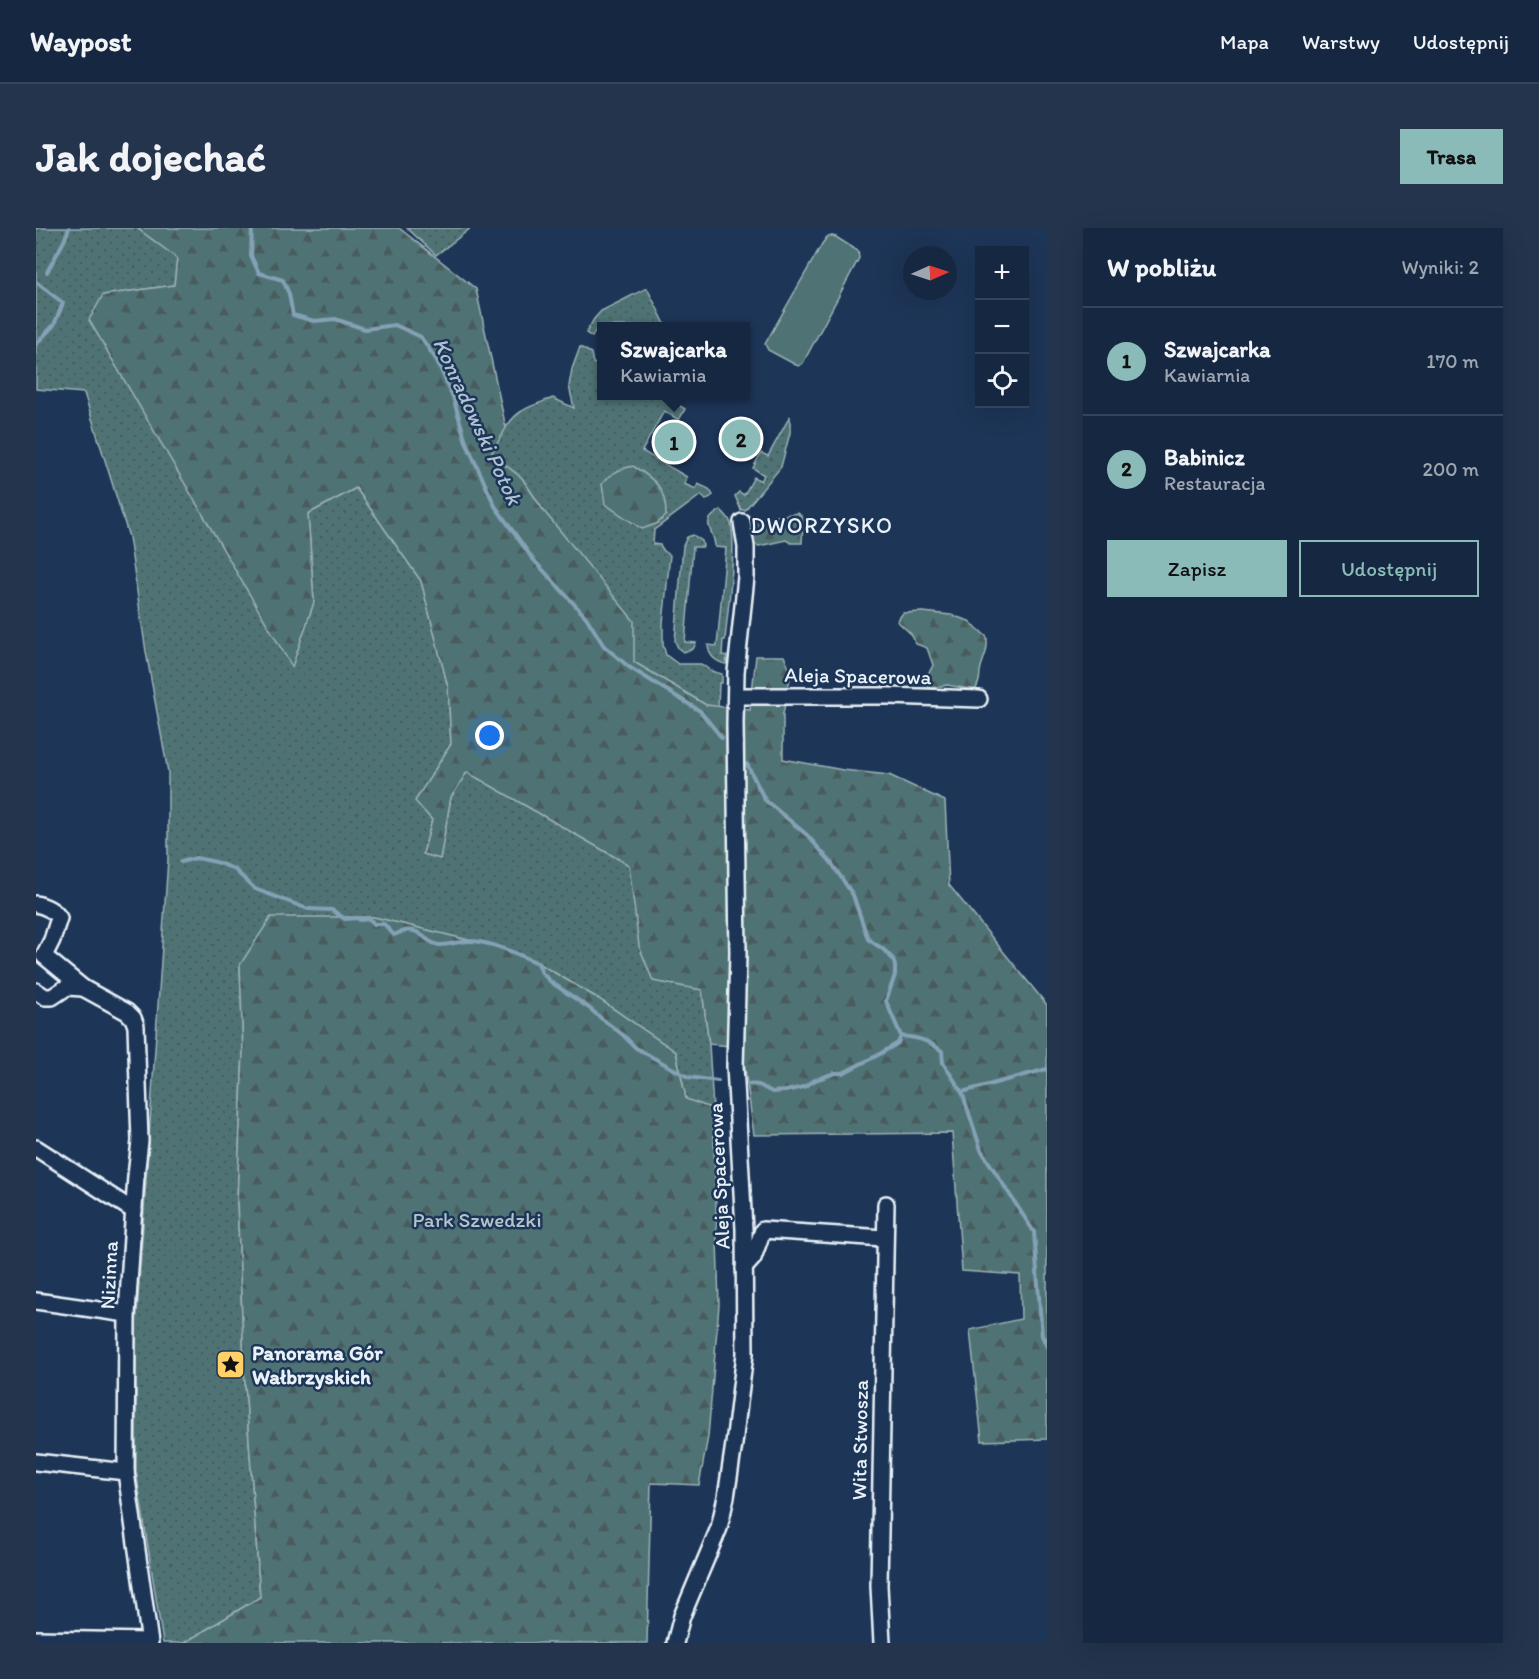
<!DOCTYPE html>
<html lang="pl">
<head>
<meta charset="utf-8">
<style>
	:root { --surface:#162841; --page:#23344c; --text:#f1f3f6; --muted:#9ea6b1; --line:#35445a; --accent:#8bbbb9 }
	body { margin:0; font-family:Itim,sans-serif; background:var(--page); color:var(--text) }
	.controls { position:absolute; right:18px; top:18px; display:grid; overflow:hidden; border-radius:0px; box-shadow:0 6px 24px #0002 }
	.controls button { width:54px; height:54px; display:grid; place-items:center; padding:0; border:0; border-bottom:2px solid var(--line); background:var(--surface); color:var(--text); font:30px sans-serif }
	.compass { position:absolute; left:867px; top:18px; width:54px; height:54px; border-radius:50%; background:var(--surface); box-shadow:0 6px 24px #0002; rotate:87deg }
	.you { position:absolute; left:454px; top:508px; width:21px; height:21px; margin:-15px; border:4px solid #fff; border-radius:50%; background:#1a73e8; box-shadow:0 0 0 9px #1a73e833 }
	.badge { display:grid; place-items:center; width:39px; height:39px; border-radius:50%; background:var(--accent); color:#111; font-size:20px; font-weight:700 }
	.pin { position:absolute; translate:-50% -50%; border:3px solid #fff; box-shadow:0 2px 6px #0006 }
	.popup { position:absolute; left:561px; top:94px; width:153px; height:78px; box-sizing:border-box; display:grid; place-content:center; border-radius:0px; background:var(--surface); filter:drop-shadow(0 2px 4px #0005); font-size:20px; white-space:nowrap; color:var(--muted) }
	.popup b { font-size:22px; color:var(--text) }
	.popup::after { content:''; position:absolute; left:50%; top:100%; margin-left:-12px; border:12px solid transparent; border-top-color:var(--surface) }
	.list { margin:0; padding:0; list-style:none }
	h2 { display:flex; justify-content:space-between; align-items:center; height:78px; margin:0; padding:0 24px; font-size:26px }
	h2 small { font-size:20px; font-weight:400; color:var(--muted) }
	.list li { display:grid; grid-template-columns:39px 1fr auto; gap:18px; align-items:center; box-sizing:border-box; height:108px; padding:0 24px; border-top:2px solid var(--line) }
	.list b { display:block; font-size:22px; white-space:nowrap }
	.list p { margin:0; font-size:20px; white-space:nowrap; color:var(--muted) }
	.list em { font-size:20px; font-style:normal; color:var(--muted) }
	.actions { display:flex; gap:12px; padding:18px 24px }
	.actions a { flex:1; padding:14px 0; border:2px solid var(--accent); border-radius:0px; text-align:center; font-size:21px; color:var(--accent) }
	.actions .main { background:var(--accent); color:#111 }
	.icon { flex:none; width:33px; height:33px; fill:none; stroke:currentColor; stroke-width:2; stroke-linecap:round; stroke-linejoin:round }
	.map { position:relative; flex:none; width:1011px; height:1415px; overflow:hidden; border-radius:0px }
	header { display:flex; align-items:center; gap:36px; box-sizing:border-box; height:84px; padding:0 30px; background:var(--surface); border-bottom:2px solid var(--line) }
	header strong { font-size:28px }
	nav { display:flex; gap:33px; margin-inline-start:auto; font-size:21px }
	.intro { display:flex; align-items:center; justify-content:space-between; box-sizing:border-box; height:144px; padding:0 36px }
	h1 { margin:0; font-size:42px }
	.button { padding:15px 27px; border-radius:0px; background:var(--accent); color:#111; font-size:21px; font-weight:700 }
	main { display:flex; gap:36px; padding:0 36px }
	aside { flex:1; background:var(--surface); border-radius:0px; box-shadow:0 6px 24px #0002 }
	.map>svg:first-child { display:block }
</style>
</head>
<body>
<header>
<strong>Waypost</strong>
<nav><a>Mapa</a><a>Warstwy</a><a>Udostępnij</a></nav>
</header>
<div class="intro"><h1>Jak dojechać</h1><a class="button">Trasa</a></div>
<main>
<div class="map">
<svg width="1011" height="1415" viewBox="0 0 1011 1415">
	<defs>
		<pattern id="grass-dots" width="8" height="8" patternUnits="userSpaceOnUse" patternTransform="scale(1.5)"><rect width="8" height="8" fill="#507374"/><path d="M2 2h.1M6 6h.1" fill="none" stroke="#4a5b5d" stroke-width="1.8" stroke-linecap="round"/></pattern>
		<pattern id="forest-firs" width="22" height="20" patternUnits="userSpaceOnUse" patternTransform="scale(1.5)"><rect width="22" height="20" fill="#507374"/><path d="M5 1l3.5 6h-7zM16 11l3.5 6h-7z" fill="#4a5b5d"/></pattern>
	</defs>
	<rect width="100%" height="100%" fill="#1d3557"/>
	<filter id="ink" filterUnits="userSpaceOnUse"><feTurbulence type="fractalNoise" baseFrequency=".0167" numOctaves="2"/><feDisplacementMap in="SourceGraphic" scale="12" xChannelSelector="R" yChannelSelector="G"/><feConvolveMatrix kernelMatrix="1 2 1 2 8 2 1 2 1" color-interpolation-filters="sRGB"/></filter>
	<g filter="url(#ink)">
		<g fill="url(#grass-dots)" stroke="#9cb2b6" stroke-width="1.5">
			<polygon points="0,0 101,0 141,30 138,57 67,67 256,438 278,374 272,286 320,260 385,353 412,459 415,516 380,572 396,592 387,626 404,630 415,569 431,544 593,637 604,718 666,762 673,816 677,881 650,871 640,824 563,771 502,735 465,720 338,689 204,737 207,823 201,973 209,1156 224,1369 148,1415 127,1415 100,1243 100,1099 132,631 132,544 110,424 93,309 48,165 0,161"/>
			<polygon points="371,0 435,0 400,27"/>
			<polygon points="611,60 630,98 566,98 566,105 560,102 556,109 550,105 558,91 565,83"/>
			<path d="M544 119 555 125 557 135 562 137 566 134V168H629L649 181 643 192 628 183 606 223 651 249 648 256 660 261 662 256 673 261 677 267 670 272 665 267 618 302 617 316 624 317 628 323 634 327 627 395V417L630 427 642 436H665L675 443 686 446V455H683L682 479 670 477 598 434 507 282 486 250 455 226C463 212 471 192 486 183 495 177 507 174 517 170L538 180 533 158 536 141Z"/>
			<polygon points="754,188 754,205 745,239 709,282 705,282 699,268 703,264 708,267 718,249 725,253 728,247 717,240 725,225 732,228"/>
			<path d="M685 282C688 285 692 289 694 293 702 312 691 387 689 412H687L686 427 691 428 690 436C679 434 673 428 672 417L681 418 690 320 679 319C679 300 661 296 685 282Z"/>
			<polygon points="657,307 666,313 667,319 657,319 649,414 660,415 657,421 647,424 642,420 639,413 647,318 651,309"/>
		</g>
		<g fill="url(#forest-firs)" stroke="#9cb2b6" stroke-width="1.5">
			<polygon points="101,0 363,0 440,61 470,200 455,226 486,250 507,282 598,393 598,434 670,477 714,482 720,428 748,428 755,445 747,486 747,531 807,542 853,547 909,573 913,657 1011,777 1011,1211 946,1213 934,1102 985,1091 984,1047 926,1043 916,905 718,907 706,819 673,816 666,762 617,753 603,718 593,637 431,544 415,569 404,631 387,626 396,592 379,573 415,516 412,459 385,353 320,260 272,286 278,374 256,439 53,92 67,67 138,57 141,30"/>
			<path d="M597 238C620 252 630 260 630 288L620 296 606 301 569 276 566 256C575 245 583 241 597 238Z"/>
			<polygon points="762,285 767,290 766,315 755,315 750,312 723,318 716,316 716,302 721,291"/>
			<path d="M887 384 915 387 933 393 951 409C952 423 949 426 945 439 942 450 946 451 939 462L911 457 895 460 888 457 889 448 894 443 897 437 891 420 880 416 875 406 861 393 867 385Z"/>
			<polygon points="235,689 338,689 465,720 502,735 563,771 640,824 650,871 677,881 683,1077 672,1209 663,1257 615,1255 611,1415 148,1415 224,1369 209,1156 201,973 207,823 204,737"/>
		</g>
		<polygon fill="#507374" stroke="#9cb2b6" stroke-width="1.5" points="796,8 800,9 822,23 823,30 767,135 763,138 760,137 732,122 729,116 786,16 791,9"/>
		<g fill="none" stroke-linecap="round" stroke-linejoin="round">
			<g stroke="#84a1b5" stroke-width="4">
				<polyline points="216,0 215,28 223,45 247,52 253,66 257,87 278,93 299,91 329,101 359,97 385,109 401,133 417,169 430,214 459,278 496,330 550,389 568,418 593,439 664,483 686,510"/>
				<polyline points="11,44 28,13 33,0"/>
				<polyline points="0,54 27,75 18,97 0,116"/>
				<path d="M711 536 729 572 771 607 794 633 817 667 832 711 848 722 857 731 859 738V747L850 773 865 808C884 810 891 812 906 823L907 835 926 864 945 922 998 1004 1006 1108 1011 1119"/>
				<path d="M145 634 160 630 180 634 198 641 219 661 272 681 296 682 309 691 321 690 324 692 334 691 338 696H348L358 707C386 693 386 716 404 717 415 717 426 712 436 713 459 715 481 726 502 735L506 745 515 754 553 780 566 791 587 807 600 820 652 849 682 853"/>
				<polyline points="713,856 723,857 736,864 750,863 768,859 779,852 799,845 807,845 842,827 862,815 865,808"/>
				<polyline points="926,864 1011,841"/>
			</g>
			<defs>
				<g id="street">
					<polyline points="700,468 853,468 943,471"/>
					<path d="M0 676C9 678 18 682 23 690L16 712 8 728 47 760 91 784 97 790 100 798 104 913 100 948 91 1086 90 1244 114 1415"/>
					<polyline points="0,763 9,769 16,769 31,759 47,760"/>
					<polyline points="0,920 98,983"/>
					<polyline points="708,1040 717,1030 727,1002 848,1010"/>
					<polyline points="0,1073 91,1086"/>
					<polyline points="0,1234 90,1244"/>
					<polyline points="0,1411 113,1413"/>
					<polyline points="639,1415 646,1388 683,1300 690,1269 698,1216 709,1126 708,1001 699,838 702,726 699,496 700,444 710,349 710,319 706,294"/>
					<polyline points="846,1415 843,1358 850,976"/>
				</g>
			</defs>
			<use href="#street" stroke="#e8f1f8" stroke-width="20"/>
			<use href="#street" stroke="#1d3557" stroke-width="15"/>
		</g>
	</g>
	<defs>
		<symbol id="sight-square" viewBox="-11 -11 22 22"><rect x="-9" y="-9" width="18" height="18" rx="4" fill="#ffd166" stroke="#1d3557"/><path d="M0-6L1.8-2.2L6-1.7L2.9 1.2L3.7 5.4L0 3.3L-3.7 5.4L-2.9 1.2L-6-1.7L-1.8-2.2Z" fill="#111"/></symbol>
	</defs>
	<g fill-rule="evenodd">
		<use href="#sight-square" x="178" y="1120" width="33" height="33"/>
	</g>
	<g text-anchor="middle" stroke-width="5" stroke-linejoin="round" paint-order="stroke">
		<g font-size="21" fill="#e8f1f8" stroke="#1d3557">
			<text transform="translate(822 448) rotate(1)" y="7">Aleja Spacerowa</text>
			<text transform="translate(683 948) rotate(-93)" y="7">Aleja Spacerowa</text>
			<text transform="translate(73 1047) rotate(-87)" y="7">Nizinna</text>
			<text transform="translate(824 1212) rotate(-89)" y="7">Wita Stwosza</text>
		</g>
		<g font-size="21" fill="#b3c5ca" stroke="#1d3557">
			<text x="441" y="999">Park Szwedzki</text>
		</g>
		<g font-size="21" font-weight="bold" fill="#e8f1f8" stroke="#1d3557" text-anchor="start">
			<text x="216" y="1132">Panorama Gór<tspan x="216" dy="24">Wałbrzyskich</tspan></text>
		</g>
		<g font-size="22" font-style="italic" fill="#aec2d1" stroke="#1d3557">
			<text transform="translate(442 193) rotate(65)" y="8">Konradowski Potok</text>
		</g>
		<g font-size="22" letter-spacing="1.5" fill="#e8f1f8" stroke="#1d3557">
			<text x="786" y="305">DWORZYSKO</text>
		</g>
	</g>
</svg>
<div class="controls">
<button>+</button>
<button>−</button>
<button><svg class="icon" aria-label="locate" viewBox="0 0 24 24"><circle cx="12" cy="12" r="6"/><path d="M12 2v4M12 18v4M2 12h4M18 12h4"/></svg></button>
</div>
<svg class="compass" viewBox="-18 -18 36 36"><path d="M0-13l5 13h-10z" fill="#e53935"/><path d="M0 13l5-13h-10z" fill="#9ea6b1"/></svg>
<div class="you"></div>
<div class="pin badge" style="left:638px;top:214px">1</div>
<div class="popup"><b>Szwajcarka</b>Kawiarnia</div>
<div class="pin badge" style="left:705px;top:211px">2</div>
</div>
<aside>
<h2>W pobliżu<small>Wyniki: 2</small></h2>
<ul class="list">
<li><span class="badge">1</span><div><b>Szwajcarka</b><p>Kawiarnia</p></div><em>170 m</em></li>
<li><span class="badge">2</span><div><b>Babinicz</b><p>Restauracja</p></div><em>200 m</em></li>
</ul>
<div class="actions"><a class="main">Zapisz</a><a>Udostępnij</a></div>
</aside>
</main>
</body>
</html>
